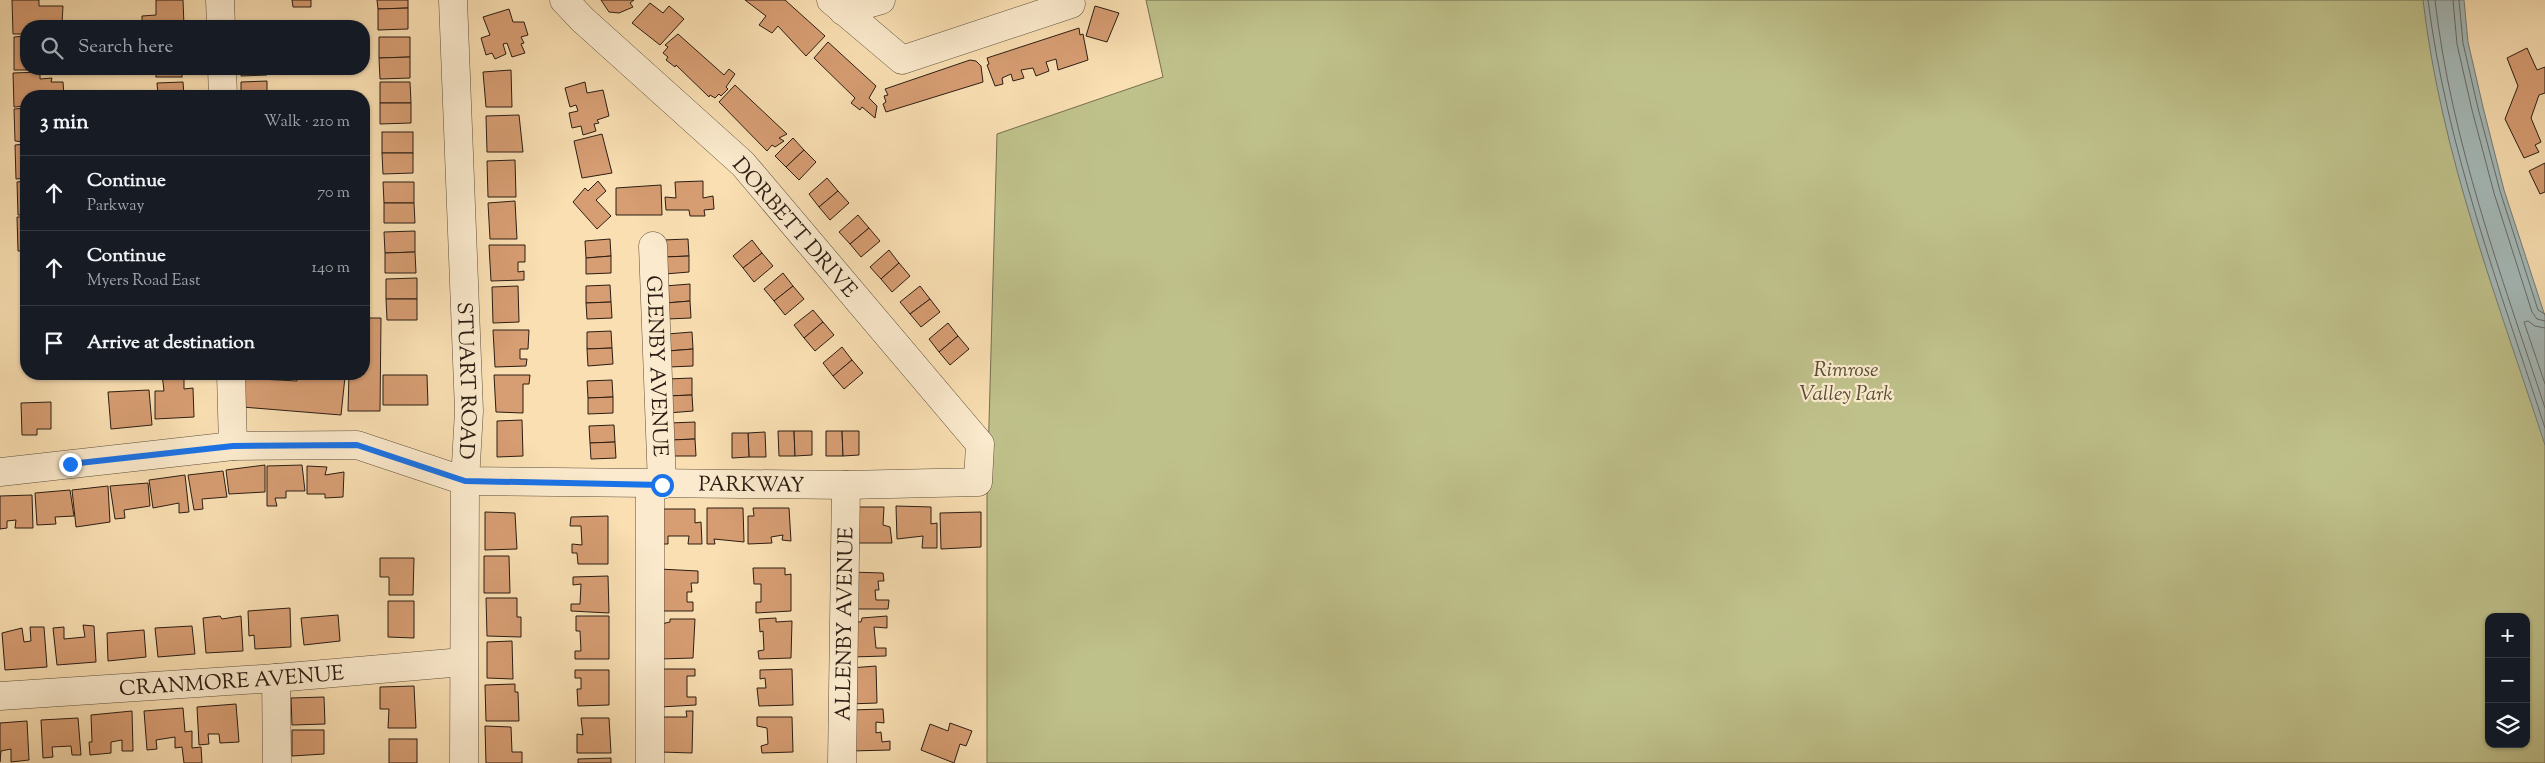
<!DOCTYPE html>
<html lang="en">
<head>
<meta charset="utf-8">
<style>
	:root { --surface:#171b24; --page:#20242c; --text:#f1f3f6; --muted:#9ea1a6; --line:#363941 }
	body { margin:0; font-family:"Sorts Mill Goudy",serif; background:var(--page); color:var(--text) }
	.controls { position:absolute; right:15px; bottom:15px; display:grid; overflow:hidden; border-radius:10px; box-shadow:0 1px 4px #0004 }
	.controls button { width:45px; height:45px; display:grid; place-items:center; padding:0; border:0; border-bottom:1px solid var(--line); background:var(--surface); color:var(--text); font:25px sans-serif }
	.stop { position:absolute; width:15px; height:15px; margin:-11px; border:4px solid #1a73e8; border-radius:50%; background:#fff }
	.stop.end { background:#1a73e8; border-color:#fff; box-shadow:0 1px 5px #0008 }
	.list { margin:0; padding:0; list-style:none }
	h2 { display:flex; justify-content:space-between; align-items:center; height:65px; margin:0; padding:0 20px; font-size:21px }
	h2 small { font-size:16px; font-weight:400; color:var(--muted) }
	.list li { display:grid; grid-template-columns:32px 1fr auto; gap:15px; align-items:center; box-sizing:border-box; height:75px; padding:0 20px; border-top:1px solid var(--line) }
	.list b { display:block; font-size:19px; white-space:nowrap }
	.list p { margin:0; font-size:16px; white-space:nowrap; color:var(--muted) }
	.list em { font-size:16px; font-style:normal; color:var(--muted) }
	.icon { flex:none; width:28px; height:28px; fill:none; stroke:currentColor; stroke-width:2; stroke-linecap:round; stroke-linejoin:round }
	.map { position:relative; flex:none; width:2545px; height:763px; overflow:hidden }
	.search { position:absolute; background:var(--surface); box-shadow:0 1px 4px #0004; left:20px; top:20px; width:350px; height:55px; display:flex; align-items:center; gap:12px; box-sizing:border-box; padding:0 18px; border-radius:20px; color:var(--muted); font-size:19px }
	.panel { position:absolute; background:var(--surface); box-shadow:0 1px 4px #0004; left:20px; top:90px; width:350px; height:290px; border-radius:20px }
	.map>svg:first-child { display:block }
</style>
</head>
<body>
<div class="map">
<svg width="2545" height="763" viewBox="0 0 2545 763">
	<rect width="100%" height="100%" fill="#f9dfb2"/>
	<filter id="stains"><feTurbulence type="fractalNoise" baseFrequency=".004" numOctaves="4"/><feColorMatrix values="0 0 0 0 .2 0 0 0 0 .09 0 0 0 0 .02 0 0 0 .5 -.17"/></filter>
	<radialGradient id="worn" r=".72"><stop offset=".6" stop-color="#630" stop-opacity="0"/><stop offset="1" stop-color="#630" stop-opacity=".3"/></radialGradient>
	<path fill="#bfc18b" stroke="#756f4f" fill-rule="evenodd" d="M1146 0H2443L2545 383V763H987V496L997 134 1163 77ZM2489 617H2526V744H2489Z"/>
	<path fill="#a4b9b9" stroke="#747b77" d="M2423 0H2464L2468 42 2483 107 2504 190 2545 316V445C2497 298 2441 154 2423 0Z"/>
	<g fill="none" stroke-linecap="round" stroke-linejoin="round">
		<g stroke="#686b66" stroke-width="1">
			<path d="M2428 0C2447 149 2499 286 2545 428"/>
			<path d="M2435 0C2451 141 2501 274 2545 408"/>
			<polyline points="2453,0 2457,44 2472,110 2494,193 2532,312 2537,319 2545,321"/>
			<polyline points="2459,0 2463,43 2478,108 2500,191 2538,310 2545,314"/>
			<polyline points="2545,328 2535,326 2528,321 2524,322 2545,384"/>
		</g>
	</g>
	<g fill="#d79d73" stroke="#2b1d13">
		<polygon points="12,0 39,0 39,6 63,6 62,23 50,23 50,26 26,26 26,34 13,34"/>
		<polygon points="156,0 183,0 184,26 157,26 156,22 142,23 142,16 156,15"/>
		<polygon points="292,0 311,0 311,7 293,7"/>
		<polygon points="377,0 408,0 408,8 378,9"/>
		<polygon points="601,0 634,0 630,3 633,7 619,13 609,12"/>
		<polygon points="745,0 785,0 825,36 806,56 778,26 772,33 759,25 766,16"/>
		<polygon points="650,3 663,13 669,6 684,19 660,45 632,23"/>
		<polygon points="1095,6 1119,13 1107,42 1086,36"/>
		<polygon points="408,8 408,29 378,30 378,9"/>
		<polygon points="509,9 513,22 524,22 528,35 521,37 524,43 521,44 525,53 512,57 507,43 503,44 506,54 495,59 492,53 486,55 481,38 490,35 483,17"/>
		<polygon points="1079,28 1080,35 1083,34 1088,60 1058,70 1056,59 1046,62 1049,71 1036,76 1033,68 1021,70 1024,78 1013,81 1011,74 1002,78 1003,84 995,86 987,65 989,64 987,58"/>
		<polygon points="678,34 724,75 729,69 735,74 726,87 728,89 721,96 719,94 715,98 710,95 709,97 676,65 675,67 666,60 668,57 663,53 668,47 665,45"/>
		<polygon points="26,36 26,69 40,70 14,70 14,37"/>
		<polygon points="379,37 410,37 410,57 379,58"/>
		<polygon points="828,42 876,86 869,98 877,106 875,118 862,107 860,110 851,103 855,98 814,58"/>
		<polygon points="2527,48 2537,70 2545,67 2545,93 2539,95 2531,118 2541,142 2535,145 2539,152 2524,158 2505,119 2518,86 2507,58"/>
		<polygon points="410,57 410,78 380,79 379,58"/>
		<polygon points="970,60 976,61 981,66 983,82 886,112 883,104 886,102 884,96 888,95 885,89"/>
		<rect x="156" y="69" width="26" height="8"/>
		<polygon points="241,69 267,69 267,75 241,76"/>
		<polygon points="511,70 512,107 486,107 483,72"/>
		<polygon points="40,72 40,79 52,78 51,82 63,82 64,96 26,96 26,106 14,107 13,73"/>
		<polygon points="267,81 267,96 241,96 241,82"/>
		<polygon points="183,82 184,96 158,96 157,83"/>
		<polygon points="380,82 410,82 411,103 380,103"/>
		<polygon points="585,82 587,93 603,90 609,116 597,120 599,123 594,124 596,131 583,135 581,126 572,128 569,113 578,111 576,105 570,107 565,88"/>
		<polygon points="735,85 787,134 779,138 784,141 775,147 772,145 767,151 719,102"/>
		<polygon points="380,103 411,103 411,123 380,124"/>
		<polygon points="26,108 26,142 15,141 14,109"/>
		<polygon points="519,115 523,152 487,152 486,116"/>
		<rect x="382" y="132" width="31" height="21"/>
		<polygon points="602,134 612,173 582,178 574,141"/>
		<polygon points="793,138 804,150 786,167 775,156"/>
		<polygon points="26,144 26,178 16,179 15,145"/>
		<polygon points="804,150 816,162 799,180 786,167"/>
		<polygon points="382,153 413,153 413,173 383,174"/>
		<polygon points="515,160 516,197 488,197 487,161"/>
		<polygon points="2545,163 2545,192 2540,194 2529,171"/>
		<polygon points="827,178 838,191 819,207 809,194"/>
		<polygon points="26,181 26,215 18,215 17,182"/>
		<polygon points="598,181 606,191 596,200 611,216 597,229 573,202 585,188 588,191"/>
		<polygon points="703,181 703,198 713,196 714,209 704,210 705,216 690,216 689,210 666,210 665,197 676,198 675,182"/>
		<polygon points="383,182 414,182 414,203 384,203"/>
		<polygon points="661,185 662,215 616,215 616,188"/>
		<polygon points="838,191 849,203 830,220 819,207"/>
		<polygon points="515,201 517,239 490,239 488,203"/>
		<polygon points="384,203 414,203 415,223 384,223"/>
		<polygon points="858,215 869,228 850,244 839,232"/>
		<polygon points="17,217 26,217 26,251 18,251"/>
		<polygon points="869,228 880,241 861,257 850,244"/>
		<polygon points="415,231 415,252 385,253 384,232"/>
		<polygon points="610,239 611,256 586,258 585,241"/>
		<polygon points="688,239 689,256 664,257 663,240"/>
		<polygon points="752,240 762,253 743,268 733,256"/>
		<polygon points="489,245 525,245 525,262 518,262 518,272 524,271 524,280 491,281"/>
		<polygon points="889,250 899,263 881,279 870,267"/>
		<polygon points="415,252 416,273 385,273 385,253"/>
		<polygon points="762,253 773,266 754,282 743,268"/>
		<polygon points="611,256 611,273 586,274 586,258"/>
		<polygon points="689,256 689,272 665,274 664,257"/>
		<polygon points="899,263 910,276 892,292 881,279"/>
		<polygon points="783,273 793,286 774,301 764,289"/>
		<polygon points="417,278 417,299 386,299 386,279"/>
		<polygon points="690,284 690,301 666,303 665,286"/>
		<polygon points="610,285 611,302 586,303 586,286"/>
		<polygon points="518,286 519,322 493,323 492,287"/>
		<polygon points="793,286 804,299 785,315 774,301"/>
		<polygon points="920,286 930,299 910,314 900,302"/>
		<rect x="23" y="299" width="3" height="28"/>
		<polygon points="386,299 417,299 417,320 387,320"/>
		<polygon points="930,299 940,312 921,327 910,314"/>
		<polygon points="690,301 691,318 667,319 666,303"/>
		<polygon points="611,302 612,318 587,319 586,303"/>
		<polygon points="813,310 823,322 804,338 794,325"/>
		<polygon points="364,318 381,318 380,411 348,411 349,374 364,374"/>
		<polygon points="823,322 834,335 815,351 804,338"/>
		<polygon points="948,323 958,336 939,352 929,339"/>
		<polygon points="493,330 529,330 528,349 520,349 520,359 527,359 526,366 495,367"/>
		<polygon points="611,331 612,348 587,349 587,332"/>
		<polygon points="692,332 693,349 668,351 667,334"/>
		<polygon points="958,336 969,349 950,365 939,352"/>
		<polygon points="842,347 852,360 833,376 823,363"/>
		<polygon points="612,348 613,364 588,366 587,349"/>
		<polygon points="693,349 693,366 669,367 668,351"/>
		<polygon points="852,360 863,373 844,389 833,376"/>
		<polygon points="162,374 184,374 184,389 193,388 194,417 155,419 155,391 164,391"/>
		<polygon points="383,375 427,375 428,405 383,405"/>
		<polygon points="494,375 530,375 529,384 523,384 523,413 496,412"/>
		<polygon points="345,377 341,415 242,407 241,378 297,381 297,378"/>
		<polygon points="692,378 692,395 667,396 667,379"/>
		<polygon points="612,380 613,397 588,398 587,381"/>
		<polygon points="149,390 152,425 111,429 108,392"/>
		<polygon points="692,395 693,411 668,413 667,396"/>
		<polygon points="613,397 613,413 588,414 588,398"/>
		<polygon points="51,402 51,429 37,429 37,435 22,435 21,403"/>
		<polygon points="522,420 523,456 497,457 497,421"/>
		<polygon points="695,422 695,439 671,440 670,423"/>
		<polygon points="614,425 615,442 590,443 589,426"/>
		<polygon points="778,431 794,431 795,456 779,456"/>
		<polygon points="794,431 812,431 812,455 795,456"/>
		<polygon points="826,431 842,431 843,456 826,456"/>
		<polygon points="842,431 859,431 859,455 843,456"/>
		<polygon points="765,432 766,457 749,457 748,433"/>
		<polygon points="732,433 748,433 749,457 732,458"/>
		<polygon points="695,439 696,456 671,456 671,440"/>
		<polygon points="615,442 616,458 591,459 590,443"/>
		<polygon points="265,465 265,492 229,494 226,470"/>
		<polygon points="302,465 305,491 286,491 286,498 275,498 277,506 267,506 267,466"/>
		<polygon points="307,466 327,467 325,475 344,472 343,497 325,498 325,494 307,494"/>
		<polygon points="223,471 227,497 202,499 203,509 194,510 188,475"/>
		<polygon points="185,475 189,512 179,513 179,503 153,508 149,480"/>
		<polygon points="148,483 150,506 124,510 125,518 115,519 110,486"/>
		<polygon points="108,486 110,522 76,527 72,490"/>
		<polygon points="70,490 74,516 55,517 56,524 37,525 35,493"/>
		<polygon points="32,495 33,528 15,528 16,520 7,521 7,528 0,529 0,496"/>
		<polygon points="896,506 931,507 931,524 937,523 937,548 922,548 923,536 897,539"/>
		<polygon points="848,507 884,507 883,525 890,527 892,543 849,543"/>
		<polygon points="707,508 743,508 744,542 714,539 715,544 707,544"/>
		<polygon points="753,508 789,508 791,541 782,540 783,535 771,537 772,543 748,544 748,516 754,516"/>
		<polygon points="660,509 695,509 695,523 701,522 702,544 688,544 689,536 668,536 668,544 661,544"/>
		<polygon points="485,512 515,513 517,549 485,550"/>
		<polygon points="981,512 981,547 941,549 940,513"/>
		<polygon points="608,516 608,564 578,564 577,553 572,553 572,544 582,545 581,526 570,526 571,517"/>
		<polygon points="484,556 509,556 510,593 484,593"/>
		<polygon points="380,558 414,558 413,595 389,595 389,577 380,577"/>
		<polygon points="753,568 785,568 785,575 791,574 791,611 756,613 756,602 761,602 761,584 754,584"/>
		<polygon points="659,569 698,571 698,583 691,583 692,592 687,592 687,602 693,602 693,611 661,611"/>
		<polygon points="849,572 883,573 884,581 878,581 879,590 875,590 876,600 889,600 888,609 848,609"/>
		<polygon points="608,576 609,613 571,611 571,604 580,604 581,584 573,585 573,577"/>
		<polygon points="486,598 517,598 517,617 521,617 521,637 487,636"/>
		<polygon points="388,601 414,601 414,638 388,637"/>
		<polygon points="290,608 291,647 255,649 254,635 249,636 248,611"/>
		<polygon points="338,615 340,641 304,645 301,618"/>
		<polygon points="220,616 222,619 241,616 243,651 206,653 203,618"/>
		<polygon points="576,616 609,616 609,659 575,659 575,651 581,651 580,631 576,631"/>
		<polygon points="887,616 887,628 874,627 876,648 886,648 886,656 851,657 850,621 861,622 862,618"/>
		<polygon points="776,618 776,622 792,621 791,658 759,659 758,651 764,650 763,631 760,632 759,619"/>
		<polygon points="670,619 695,619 693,658 660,659 661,624 670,622"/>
		<polygon points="83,625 94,626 96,662 57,665 53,628 64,627 64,639 85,637"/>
		<polygon points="192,626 195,654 158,657 155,628"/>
		<polygon points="30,627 44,627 47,667 5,670 2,633 22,628 24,642 31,641"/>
		<polygon points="144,630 146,657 108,661 107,633"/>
		<polygon points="512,641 513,679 487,678 487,642"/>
		<polygon points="876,666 877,703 849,704 850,668"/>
		<polygon points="661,669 695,669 695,676 687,676 687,697 696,697 696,705 660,707"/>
		<polygon points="792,669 793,705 759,706 757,688 766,688 765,678 760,679 760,670"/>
		<polygon points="575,670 609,670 609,705 578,706 577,689 581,689 581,678 575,678"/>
		<polygon points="515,684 515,692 518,692 519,721 486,721 485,685"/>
		<polygon points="414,686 416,728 388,728 389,709 380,709 380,687"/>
		<polygon points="324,697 325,724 292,725 291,698"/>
		<polygon points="236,704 239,742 220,743 219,734 208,734 209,744 199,745 197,707"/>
		<polygon points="183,708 185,732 192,731 192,748 201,747 202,763 184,763 182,747 175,748 175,737 156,740 157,749 147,750 144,711"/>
		<polygon points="883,709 884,723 876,722 876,733 881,732 882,742 890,741 890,750 851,751 851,710"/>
		<polygon points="132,711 133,751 122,751 122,740 111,742 111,753 90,755 89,742 92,742 91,715"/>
		<polygon points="686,711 693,711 692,753 661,752 661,717 687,717"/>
		<polygon points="757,717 792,717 793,752 762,753 761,746 768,744 767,728 757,726"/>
		<polygon points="78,718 81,755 72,755 71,746 52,747 53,757 43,758 41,720"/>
		<polygon points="581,718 609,718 611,753 577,753 577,734 583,735"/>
		<polygon points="27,721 29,760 11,762 11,749 1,751 0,762 0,723"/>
		<polygon points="950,723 972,731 966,746 960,744 954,763 921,750 930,724 948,731"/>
		<polygon points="485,726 511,727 512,752 522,752 522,763 486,763"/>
		<polygon points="292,730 324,730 324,754 292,756"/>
		<rect x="389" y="739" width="28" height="24"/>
		<polygon points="611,758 611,763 578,763 578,759"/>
	</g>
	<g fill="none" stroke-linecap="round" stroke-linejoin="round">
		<defs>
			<g id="minor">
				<polyline points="220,0 221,26"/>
				<path id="s1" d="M453 0 469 411 465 481 464 763"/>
				<polyline points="831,0 902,60 1071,4 1070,0"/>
				<polyline points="843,11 881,0"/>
				<polyline points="222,69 223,96"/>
				<path id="s2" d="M653 246 662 485"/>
				<polyline points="231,374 233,446"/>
				<path id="s3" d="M0 472 233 446 357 445 465 481 846 485 978 482 980 444 743 164 583 20 564 0"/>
				<polyline points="650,485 650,763"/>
				<polyline points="276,678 277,763"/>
				<path id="s4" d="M0 696 276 678 463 662"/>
				<path id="s5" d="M842 763 846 485"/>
			</g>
		</defs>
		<use href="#minor" stroke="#5e4e3b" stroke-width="29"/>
		<use href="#minor" stroke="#fbeacd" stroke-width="28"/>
	</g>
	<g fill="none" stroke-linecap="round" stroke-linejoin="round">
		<polyline stroke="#1a73e8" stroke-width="6" points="70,464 233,446 357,445 465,481 662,485"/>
	</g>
	<g text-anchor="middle" stroke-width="4.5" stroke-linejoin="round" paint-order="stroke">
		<g font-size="21" fill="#2b1d13" stroke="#fbeacd">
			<text transform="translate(795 227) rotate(49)" y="7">DORBETT DRIVE</text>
			<text dy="7" stroke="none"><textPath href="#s2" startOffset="120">GLENBY AVENUE</textPath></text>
			<text dy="7" stroke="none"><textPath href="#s1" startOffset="381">STUART ROAD</textPath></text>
			<text dy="7" stroke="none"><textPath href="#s3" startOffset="759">PARKWAY</textPath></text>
			<text dy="7" stroke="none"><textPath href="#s5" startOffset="139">ALLENBY AVENUE</textPath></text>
			<text dy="7" stroke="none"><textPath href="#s4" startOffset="232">CRANMORE AVENUE</textPath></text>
		</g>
		<g font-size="21" font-style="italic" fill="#574e37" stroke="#fbeacd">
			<text x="1846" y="376">Rimrose<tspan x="1846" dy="24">Valley Park</tspan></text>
		</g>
	</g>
	<rect width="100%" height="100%" filter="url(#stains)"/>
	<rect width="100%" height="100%" fill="url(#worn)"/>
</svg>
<div class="controls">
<button>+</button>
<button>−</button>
<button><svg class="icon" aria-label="layers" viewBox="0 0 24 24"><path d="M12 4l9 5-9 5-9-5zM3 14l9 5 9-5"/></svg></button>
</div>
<div class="stop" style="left:662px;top:485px"></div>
<div class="stop end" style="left:70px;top:464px"></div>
<div class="search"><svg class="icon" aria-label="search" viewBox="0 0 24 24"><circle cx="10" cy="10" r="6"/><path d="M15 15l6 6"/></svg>Search here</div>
<section class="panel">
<h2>3 min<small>Walk · 210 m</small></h2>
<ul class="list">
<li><svg class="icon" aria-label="ahead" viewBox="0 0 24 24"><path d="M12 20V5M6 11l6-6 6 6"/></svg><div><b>Continue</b><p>Parkway</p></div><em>70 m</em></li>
<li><svg class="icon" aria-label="ahead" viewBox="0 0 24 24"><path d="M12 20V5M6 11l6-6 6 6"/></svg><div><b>Continue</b><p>Myers Road East</p></div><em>140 m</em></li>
<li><svg class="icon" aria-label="arrive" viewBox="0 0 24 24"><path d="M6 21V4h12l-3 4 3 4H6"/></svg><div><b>Arrive at destination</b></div></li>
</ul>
</section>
</div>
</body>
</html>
